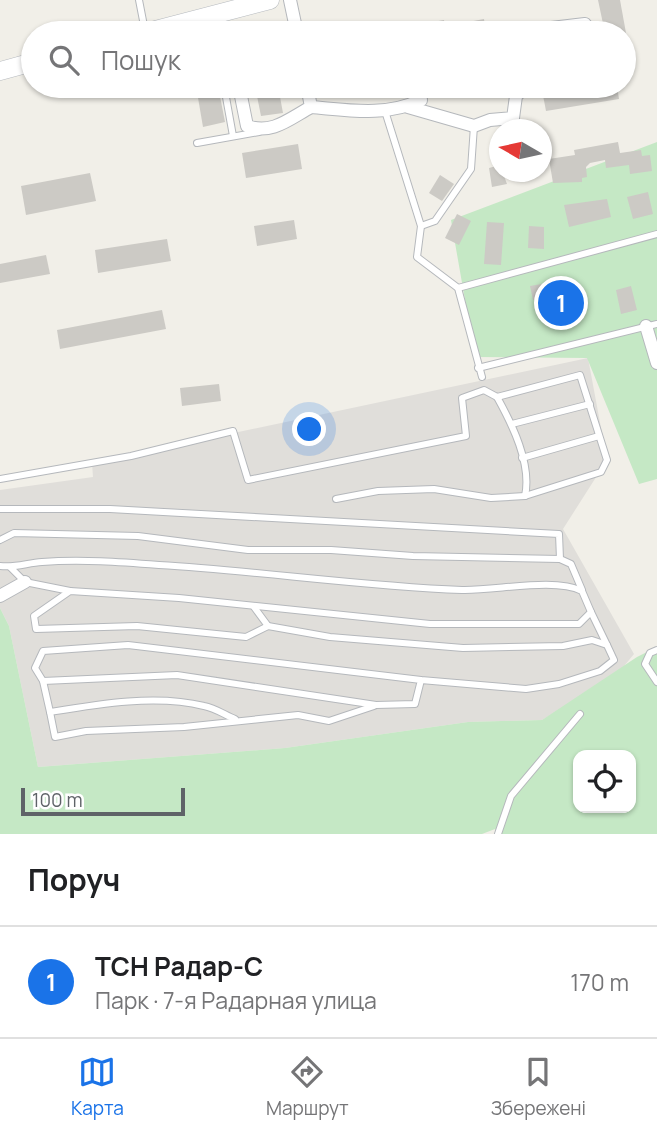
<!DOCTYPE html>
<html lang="uk">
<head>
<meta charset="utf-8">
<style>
	:root { --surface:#fff; --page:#f2f2f2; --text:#202124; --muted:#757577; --line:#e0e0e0; --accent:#1a73e8 }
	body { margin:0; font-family:Manrope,sans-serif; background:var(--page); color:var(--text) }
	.controls { position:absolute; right:21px; bottom:21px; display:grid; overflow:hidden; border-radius:14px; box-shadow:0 2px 5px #0004 }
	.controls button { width:63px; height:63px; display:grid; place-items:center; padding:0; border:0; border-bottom:2px solid var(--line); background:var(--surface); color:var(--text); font:35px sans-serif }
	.compass { position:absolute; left:489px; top:119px; width:63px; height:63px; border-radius:50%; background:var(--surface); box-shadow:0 2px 5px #0004; rotate:279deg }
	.scale { position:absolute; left:21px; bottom:18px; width:164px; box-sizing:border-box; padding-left:7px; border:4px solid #5f6368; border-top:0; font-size:19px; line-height:24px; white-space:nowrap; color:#5f6368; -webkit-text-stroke:5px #fff; paint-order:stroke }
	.you { position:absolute; left:310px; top:430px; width:24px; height:24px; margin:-18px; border:5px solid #fff; border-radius:50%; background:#1a73e8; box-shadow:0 0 0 10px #1a73e833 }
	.badge { display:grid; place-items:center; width:46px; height:46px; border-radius:50%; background:var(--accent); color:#fff; font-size:23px; font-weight:700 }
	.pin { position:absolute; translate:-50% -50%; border:4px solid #fff; box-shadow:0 2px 7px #0006 }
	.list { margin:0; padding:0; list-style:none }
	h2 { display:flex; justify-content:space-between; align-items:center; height:91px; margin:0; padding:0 28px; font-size:30px }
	h2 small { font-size:23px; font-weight:400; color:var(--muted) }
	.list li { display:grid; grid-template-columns:46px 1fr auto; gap:21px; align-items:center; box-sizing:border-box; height:112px; padding:0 28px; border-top:2px solid var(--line) }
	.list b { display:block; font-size:26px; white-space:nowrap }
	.list p { margin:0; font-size:23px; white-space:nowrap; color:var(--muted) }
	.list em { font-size:23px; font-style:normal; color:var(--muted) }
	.icon { flex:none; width:38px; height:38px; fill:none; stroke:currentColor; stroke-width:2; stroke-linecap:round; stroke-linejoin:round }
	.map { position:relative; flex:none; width:657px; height:834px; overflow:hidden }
	.search { position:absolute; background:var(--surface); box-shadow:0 2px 5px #0004; left:21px; right:21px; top:21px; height:77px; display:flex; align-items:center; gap:18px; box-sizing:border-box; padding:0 24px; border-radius:38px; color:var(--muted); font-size:26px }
	.sheet { height:203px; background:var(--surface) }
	nav { display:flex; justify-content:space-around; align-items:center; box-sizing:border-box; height:98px; border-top:2px solid var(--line); background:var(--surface); font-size:19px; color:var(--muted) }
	nav a { display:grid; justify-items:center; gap:4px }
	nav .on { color:var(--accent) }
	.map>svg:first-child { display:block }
</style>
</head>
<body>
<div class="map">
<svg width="657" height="834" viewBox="0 0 657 834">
	<rect width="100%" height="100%" fill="#f1efe8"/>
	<polygon fill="#e0deda" points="588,358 607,460 563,529 634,654 615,677 542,720 468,722 285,748 38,767 9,626 0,608 0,490 93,477 92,463"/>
	<g fill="#c5e8c5" fill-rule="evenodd">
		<polygon points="657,142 657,479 639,484 587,358 475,357 451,220"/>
		<path d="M0 608 9 626 38 767 285 748 468 722 542 720 637 657 657 647V834H498L495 829 482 834H0ZM578 755H631V808H578Z"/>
	</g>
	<g fill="#cccac5">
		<polygon points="598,0 620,0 626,33 605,33"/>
		<polygon points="484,19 486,33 465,33 463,23"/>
		<polygon points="444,20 446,33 373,33 372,29 398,24 399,28"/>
		<polygon points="196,86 218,86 225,122 203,127"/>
		<polygon points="255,86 278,86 283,113 261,116"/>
		<polygon points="568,86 617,86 619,99 546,111 542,90"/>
		<polygon points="618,142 620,153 641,150 642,156 650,155 652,171 630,174 629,165 606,168 605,160 590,163 586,167 587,177 582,178 582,182 553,183 549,159 575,155 574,150"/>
		<polygon points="298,144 302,169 246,178 242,153"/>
		<polygon points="500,165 507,184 492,187 489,168"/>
		<polygon points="90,173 96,201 26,215 21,186"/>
		<polygon points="440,175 454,184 442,201 429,193"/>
		<polygon points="648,192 653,214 633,219 627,197"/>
		<polygon points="607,199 611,217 569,227 564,205"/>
		<polygon points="457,214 471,221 459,245 445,238"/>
		<polygon points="294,220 297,239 257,246 254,226"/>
		<polygon points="487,222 504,223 501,265 484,264"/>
		<polygon points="529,226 544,227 544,249 528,248"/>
		<polygon points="167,239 171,261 98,273 95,250"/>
		<polygon points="46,255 50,274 0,283 0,264"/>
		<polygon points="547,283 550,297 533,300 530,286"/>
		<polygon points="631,286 637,310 621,314 616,290"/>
		<polygon points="162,310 166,329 60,349 57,330"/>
		<polygon points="219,384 221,401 182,406 180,388"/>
	</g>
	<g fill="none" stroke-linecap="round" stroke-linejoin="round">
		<defs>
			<g id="lane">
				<polyline points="139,0 145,31"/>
				<polyline points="224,86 233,136"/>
				<polyline points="385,111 421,226 417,257 458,288 482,377"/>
				<polyline points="197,143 259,132"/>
				<polyline points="421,226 435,221 471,169 474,126"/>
				<polyline points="458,288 657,234"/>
				<polyline points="478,368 657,324"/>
				<path d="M497 397C512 424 532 464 525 496"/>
				<polyline points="512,424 590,404"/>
				<polyline points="522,458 599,436"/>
				<polyline points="0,479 131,456 233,431 248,480 466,436 462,398 484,390 497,397 580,375 607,460 601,472 525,496 491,498 434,489 378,491 336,499"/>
				<polyline points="0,509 110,509 559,534 560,559 413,556 331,550 248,550 138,536 14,533 0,540"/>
				<polyline points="560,559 571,564 582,590"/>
				<path d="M0 566C15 568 27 563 42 562 80 559 121 562 159 565 260 571 360 586 462 590 496 591 554 577 582 591L591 612 579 624H430L179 598 70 591 34 616 36 629 137 626 246 637 268 626 330 637 463 648 563 646 592 640 607 645 614 660 600 671 559 684 526 689 421 680 128 645 43 651 35 668 43 681 177 675 376 705 415 704 421 680"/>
				<polyline points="10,567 25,582 70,591"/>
				<polyline points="254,607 268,626"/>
				<polyline points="591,612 607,645"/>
				<polyline points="657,650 650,653 645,664 657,682"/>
				<path d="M43 681 50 712C98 704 156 694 204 706 215 708 225 715 235 719"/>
				<polyline points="50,712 55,737 86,731 184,727 298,715 329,721 374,706"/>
				<polyline points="498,834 511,796 580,714"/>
			</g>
			<g id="street">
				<polyline points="290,0 297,33"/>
				<polyline points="509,33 585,24 586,33"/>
				<path d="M239 86 247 126C272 135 289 119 311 107L307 86"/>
				<path d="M311 107C348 110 386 117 421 100L419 86"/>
				<polyline points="408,107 474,126 490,120 513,118 516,96 526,86"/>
				<polyline points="646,326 657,363"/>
				<polyline points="0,596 25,582"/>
			</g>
			<g id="secondary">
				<polyline points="144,33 270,0"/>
				<polyline points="0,71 33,62"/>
			</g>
		</defs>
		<use href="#lane" stroke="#b5b8bc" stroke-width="8"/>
		<use href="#street" stroke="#b5b8bc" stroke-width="14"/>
		<use href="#secondary" stroke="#b6babf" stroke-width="19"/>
		<use href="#lane" stroke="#fff" stroke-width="6"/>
		<use href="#street" stroke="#fff" stroke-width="12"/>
		<use href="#secondary" stroke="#fff" stroke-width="18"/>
	</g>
</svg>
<div class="controls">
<button><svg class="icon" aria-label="locate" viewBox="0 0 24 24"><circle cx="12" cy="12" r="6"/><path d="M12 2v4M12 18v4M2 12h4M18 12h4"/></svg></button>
</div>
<svg class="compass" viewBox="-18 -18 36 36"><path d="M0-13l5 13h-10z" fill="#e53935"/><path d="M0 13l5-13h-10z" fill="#757577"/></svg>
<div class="scale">100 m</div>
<div class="you"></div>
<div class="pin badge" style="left:561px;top:303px">1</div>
<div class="search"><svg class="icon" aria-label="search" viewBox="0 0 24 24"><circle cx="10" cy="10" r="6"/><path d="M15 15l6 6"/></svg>Пошук</div>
</div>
<section class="sheet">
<h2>Поруч<small></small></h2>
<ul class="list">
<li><span class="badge">1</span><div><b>ТСН Радар-С</b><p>Парк · 7-я Радарная улица</p></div><em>170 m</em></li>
</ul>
</section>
<nav>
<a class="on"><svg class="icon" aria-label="map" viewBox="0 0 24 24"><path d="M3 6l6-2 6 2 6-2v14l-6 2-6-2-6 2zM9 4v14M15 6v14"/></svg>Карта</a>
<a><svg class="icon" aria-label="directions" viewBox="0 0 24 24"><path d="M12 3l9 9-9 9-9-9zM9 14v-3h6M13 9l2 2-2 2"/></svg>Маршрут</a>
<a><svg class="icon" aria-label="saved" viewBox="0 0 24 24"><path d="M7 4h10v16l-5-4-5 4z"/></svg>Збережені</a>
</nav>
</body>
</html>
